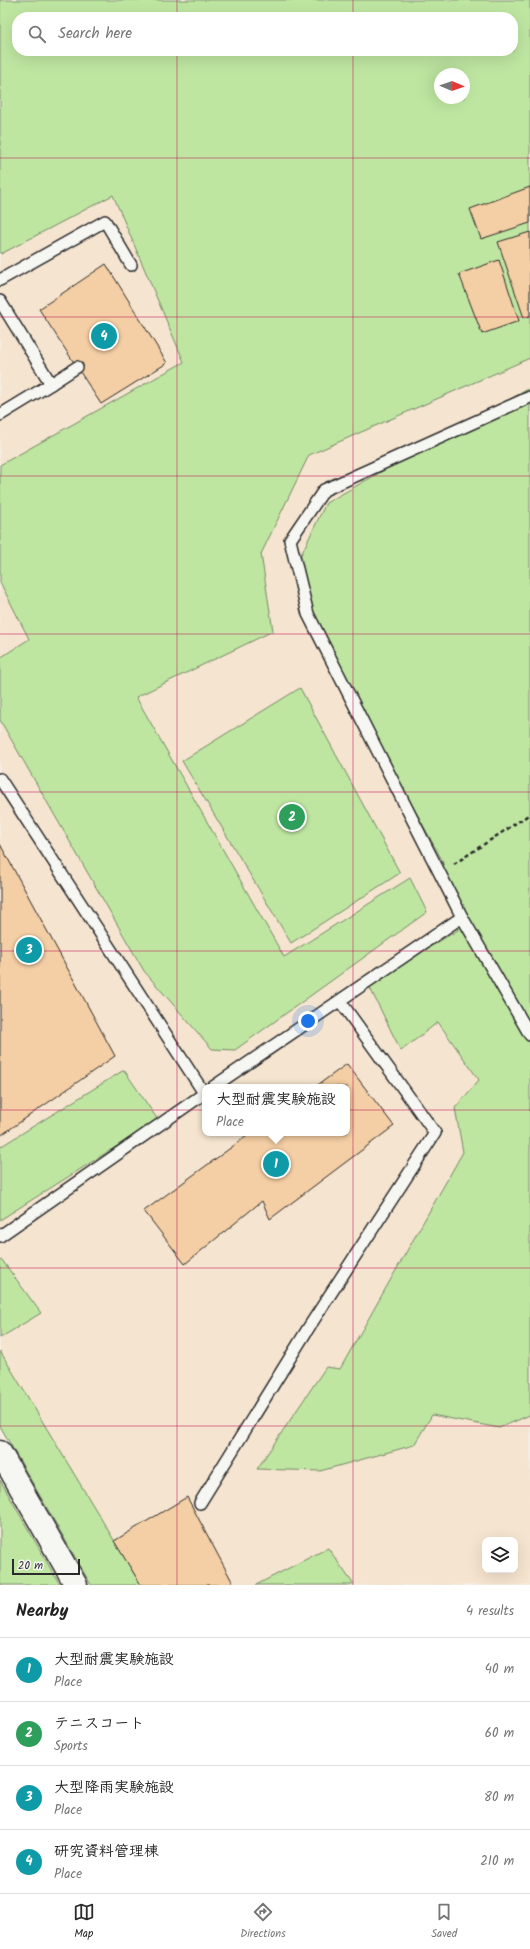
<!DOCTYPE html>
<html lang="en">
<head>
<meta charset="utf-8">
<style>
	:root { --surface:#fff; --page:#f2f2f2; --text:#222; --muted:#767676; --line:#e0e0e0; --accent:#2b2b2b }
	body { margin:0; font-family:Kalam,"Klee One",sans-serif; background:var(--page); color:var(--text) }
	.controls { position:absolute; right:12px; bottom:12px; display:grid; overflow:hidden; border-radius:8px; box-shadow:0 4px 16px #0002 }
	.controls button { width:36px; height:36px; display:grid; place-items:center; padding:0; border:0; border-bottom:1px solid var(--line); background:var(--surface); color:var(--text); font:20px sans-serif }
	.compass { position:absolute; left:434px; top:68px; width:36px; height:36px; border-radius:50%; background:var(--surface); box-shadow:0 4px 16px #0002; rotate:92deg }
	.scale { position:absolute; left:12px; bottom:10px; width:68px; box-sizing:border-box; padding-left:4px; border:2px solid #2b2b2b; border-top:0; font-size:11px; line-height:14px; white-space:nowrap; color:#2b2b2b; -webkit-text-stroke:3px #f6f6f2; paint-order:stroke }
	.you { position:absolute; left:308px; top:1021px; width:14px; height:14px; margin:-10px; border:3px solid #fff; border-radius:50%; background:#1a73e8; box-shadow:0 0 0 6px #1a73e833 }
	.badge { display:grid; place-items:center; width:26px; height:26px; border-radius:50%; background:var(--accent); color:#fff; font-size:13px; font-weight:700 }
	.pin { position:absolute; translate:-50% -50%; border:2px solid #fff; box-shadow:0 1px 4px #0006 }
	.popup { position:absolute; left:202px; top:1084px; width:148px; height:52px; box-sizing:border-box; display:grid; place-content:center; border-radius:8px; background:var(--surface); filter:drop-shadow(0 1px 3px #0005); font-size:13px; white-space:nowrap; color:var(--muted) }
	.popup b { font-size:15px; color:var(--text) }
	.popup::after { content:''; position:absolute; left:50%; top:100%; margin-left:-8px; border:8px solid transparent; border-top-color:var(--surface) }
	.list { margin:0; padding:0; list-style:none }
	h2 { display:flex; justify-content:space-between; align-items:center; height:52px; margin:0; padding:0 16px; font-size:17px }
	h2 small { font-size:13px; font-weight:400; color:var(--muted) }
	.list li { display:grid; grid-template-columns:26px 1fr auto; gap:12px; align-items:center; box-sizing:border-box; height:64px; padding:0 16px; border-top:1px solid var(--line) }
	.list b { display:block; font-size:15px; white-space:nowrap }
	.list p { margin:0; font-size:13px; white-space:nowrap; color:var(--muted) }
	.list em { font-size:13px; font-style:normal; color:var(--muted) }
	.icon { flex:none; width:22px; height:22px; fill:none; stroke:currentColor; stroke-width:2; stroke-linecap:round; stroke-linejoin:round }
	.map { position:relative; flex:none; width:530px; height:1585px; overflow:hidden }
	.search { position:absolute; background:var(--surface); box-shadow:0 4px 16px #0002; left:12px; right:12px; top:12px; height:44px; display:flex; align-items:center; gap:10px; box-sizing:border-box; padding:0 14px; border-radius:16px; color:var(--muted); font-size:15px }
	.sheet { height:308px; background:var(--surface) }
	nav { display:flex; justify-content:space-around; align-items:center; box-sizing:border-box; height:56px; border-top:1px solid var(--line); background:var(--surface); font-size:11px; color:var(--muted) }
	nav a { display:grid; justify-items:center; gap:2px }
	nav .on { color:var(--accent) }
	.map>svg:first-child { display:block }
</style>
</head>
<body>
<div class="map">
<svg width="530" height="1585" viewBox="0 0 530 1585">
	<rect width="100%" height="100%" fill="#f6eee2"/>
	<filter id="ink" filterUnits="userSpaceOnUse"><feTurbulence type="fractalNoise" baseFrequency=".025" numOctaves="2"/><feDisplacementMap in="SourceGraphic" scale="8" xChannelSelector="R" yChannelSelector="G"/><feConvolveMatrix kernelMatrix="1 2 1 2 8 2 1 2 1" color-interpolation-filters="sRGB"/></filter>
	<g filter="url(#ink)">
		<path fill="#f5e4cf" fill-rule="evenodd" d="M0 0H530V1585H91L0 1426ZM17 17H513V51H17ZM440 74H464V98H440ZM205 1087H347V1133H205ZM485 1540H515V1570H485Z"/>
		<g fill="#bee6a1" stroke="#748866" fill-rule="evenodd">
			<path d="M0 0H530V358L309 455 261 554 273 631 136 697 284 957 410 878 427 912 235 1050 212 1049 144 971 0 720V658L29 639 0 582V465L184 362 113 195 1 254 0 252ZM17 17H513V51H17ZM440 74H464V98H440Z"/>
			<polygon points="530,388 530,1415 499,1428 432,1415 414,1445 320,1471 257,1469 326,1367 340,1369 463,1152 455,1108 479,1080 438,1022 401,1051 368,984 458,930 442,860 303,605 299,559 326,503"/>
			<polygon points="300,688 400,873 291,943 182,761"/>
			<polygon points="124,1070 158,1120 0,1220 0,1147"/>
			<polygon points="2,1260 41,1313 0,1338 0,1261"/>
			<polygon points="0,1351 141,1585 91,1585 0,1426"/>
			<polygon points="0,1480 60,1585 0,1585"/>
			<polygon points="328,1548 354,1585 256,1585"/>
		</g>
		<g fill="#f4cea4" stroke="#2b2b2b">
			<polygon points="530,187 530,223 481,239 470,209"/>
			<polygon points="530,232 530,316 524,318 498,242"/>
			<polygon points="499,260 519,321 482,334 459,274"/>
			<polygon points="106,264 167,363 101,404 39,309"/>
			<polygon points="0,844 115,1056 0,1136"/>
			<polygon points="347,1064 394,1126 270,1219 262,1201 185,1264 144,1211 251,1133 347,1133 347,1087 315,1087"/>
			<polygon points="187,1497 234,1585 141,1585 114,1541"/>
		</g>
		<g fill="none" stroke-linecap="round" stroke-linejoin="round">
			<defs>
				<g id="service">
					<polyline points="0,280 105,221 131,265"/>
					<polyline points="0,301 51,384 0,415"/>
					<polyline points="51,384 77,367"/>
					<polyline points="530,397 324,490 290,540 308,614 462,917 530,1035"/>
					<polyline points="0,779 204,1093"/>
					<polyline points="213,1087 462,917"/>
					<polyline points="0,1236 205,1093"/>
					<polyline points="200,1503 309,1327 435,1133 340,1001"/>
				</g>
				<polyline id="tertiary" points="0,1452 76,1585"/>
			</defs>
			<use href="#service" stroke="#2b2b2b" stroke-width="14"/>
			<use href="#tertiary" stroke="#2b2b2b" stroke-width="25"/>
			<polyline stroke="#2b2b2b" stroke-width="2.5" stroke-dasharray="4 3" stroke-linecap="butt" points="454,864 530,814"/>
			<use href="#service" stroke="#f6f6f2" stroke-width="11"/>
			<use href="#tertiary" stroke="#f6f6f2" stroke-width="22"/>
		</g>
	</g>
	<path fill="none" stroke="#c2185b" stroke-width="1" stroke-opacity="0.55" d="M177 0V17M353 0V17M177 51V1585M353 51V1585M0 158H530M0 317H530M0 476H530M0 634H530M0 792H530M0 951H530M0 1110H530M0 1268H530M0 1426H530"/>
</svg>
<div class="controls">
<button><svg class="icon" aria-label="layers" viewBox="0 0 24 24"><path d="M12 4l9 5-9 5-9-5zM3 14l9 5 9-5"/></svg></button>
</div>
<svg class="compass" viewBox="-18 -18 36 36"><path d="M0-13l5 13h-10z" fill="#e53935"/><path d="M0 13l5-13h-10z" fill="#767676"/></svg>
<div class="scale">20 m</div>
<div class="you"></div>
<div class="pin badge" style="left:276px;top:1164px;background:#0f9aa8">1</div>
<div class="popup"><b>大型耐震実験施設</b>Place</div>
<div class="pin badge" style="left:292px;top:817px;background:#2e9e5b">2</div>
<div class="pin badge" style="left:29px;top:950px;background:#0f9aa8">3</div>
<div class="pin badge" style="left:104px;top:336px;background:#0f9aa8">4</div>
<div class="search"><svg class="icon" aria-label="search" viewBox="0 0 24 24"><circle cx="10" cy="10" r="6"/><path d="M15 15l6 6"/></svg>Search here</div>
</div>
<section class="sheet">
<h2>Nearby<small>4 results</small></h2>
<ul class="list">
<li><span class="badge" style="background:#0f9aa8">1</span><div><b>大型耐震実験施設</b><p>Place</p></div><em>40 m</em></li>
<li><span class="badge" style="background:#2e9e5b">2</span><div><b>テニスコート</b><p>Sports</p></div><em>60 m</em></li>
<li><span class="badge" style="background:#0f9aa8">3</span><div><b>大型降雨実験施設</b><p>Place</p></div><em>80 m</em></li>
<li><span class="badge" style="background:#0f9aa8">4</span><div><b>研究資料管理棟</b><p>Place</p></div><em>210 m</em></li>
</ul>
</section>
<nav>
<a class="on"><svg class="icon" aria-label="map" viewBox="0 0 24 24"><path d="M3 6l6-2 6 2 6-2v14l-6 2-6-2-6 2zM9 4v14M15 6v14"/></svg>Map</a>
<a><svg class="icon" aria-label="directions" viewBox="0 0 24 24"><path d="M12 3l9 9-9 9-9-9zM9 14v-3h6M13 9l2 2-2 2"/></svg>Directions</a>
<a><svg class="icon" aria-label="saved" viewBox="0 0 24 24"><path d="M7 4h10v16l-5-4-5 4z"/></svg>Saved</a>
</nav>
</body>
</html>
